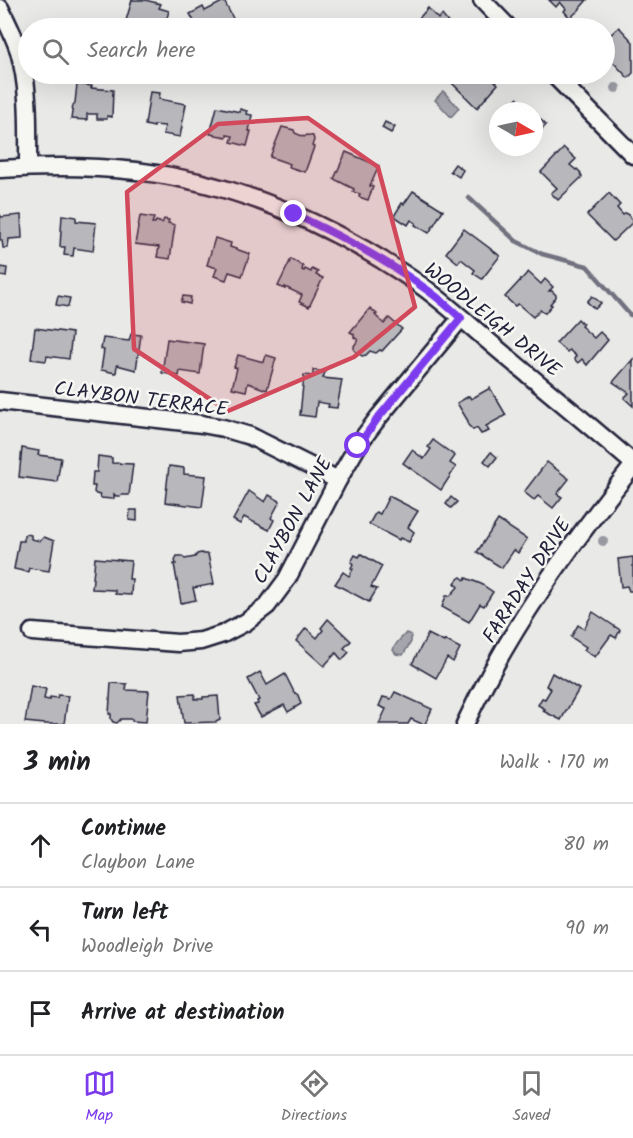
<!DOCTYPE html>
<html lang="en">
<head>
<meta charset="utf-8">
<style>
	:root { --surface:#fff; --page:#f6f6f6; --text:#202124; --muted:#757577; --line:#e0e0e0; --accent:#7c3aed }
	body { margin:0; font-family:Kalam,sans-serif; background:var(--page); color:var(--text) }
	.compass { position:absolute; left:489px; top:102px; width:54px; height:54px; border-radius:50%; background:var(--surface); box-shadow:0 6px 24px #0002; rotate:99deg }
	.stop { position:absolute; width:18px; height:18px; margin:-14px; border:4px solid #7c3aed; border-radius:50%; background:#fff }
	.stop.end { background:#7c3aed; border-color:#fff; box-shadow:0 2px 6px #0008 }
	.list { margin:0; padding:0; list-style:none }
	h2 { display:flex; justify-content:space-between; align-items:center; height:78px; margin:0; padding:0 24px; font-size:26px }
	h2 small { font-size:20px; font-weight:400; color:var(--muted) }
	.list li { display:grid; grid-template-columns:39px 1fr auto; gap:18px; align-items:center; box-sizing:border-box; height:84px; padding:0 24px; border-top:2px solid var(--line) }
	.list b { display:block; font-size:22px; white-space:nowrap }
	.list p { margin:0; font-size:20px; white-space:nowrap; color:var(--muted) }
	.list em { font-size:20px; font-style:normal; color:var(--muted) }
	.icon { flex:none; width:33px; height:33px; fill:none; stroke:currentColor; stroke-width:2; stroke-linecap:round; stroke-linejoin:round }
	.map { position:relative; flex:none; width:633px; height:724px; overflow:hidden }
	.search { position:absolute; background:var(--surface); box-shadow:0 6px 24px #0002; left:18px; right:18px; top:18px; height:66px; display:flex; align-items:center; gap:15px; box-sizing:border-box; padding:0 21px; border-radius:33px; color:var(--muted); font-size:22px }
	.sheet { height:330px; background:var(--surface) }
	nav { display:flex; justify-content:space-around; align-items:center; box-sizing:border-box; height:84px; border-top:2px solid var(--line); background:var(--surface); font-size:16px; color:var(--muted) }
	nav a { display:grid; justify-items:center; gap:3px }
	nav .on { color:var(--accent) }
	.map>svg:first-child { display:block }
</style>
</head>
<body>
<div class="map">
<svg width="633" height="724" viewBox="0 0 633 724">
	<rect width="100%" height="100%" fill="#e9e9e7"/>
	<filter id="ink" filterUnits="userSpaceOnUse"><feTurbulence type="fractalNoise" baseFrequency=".0167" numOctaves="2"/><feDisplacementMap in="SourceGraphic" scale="12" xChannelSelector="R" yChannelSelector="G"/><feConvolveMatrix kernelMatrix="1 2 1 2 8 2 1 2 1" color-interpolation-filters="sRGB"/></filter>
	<g filter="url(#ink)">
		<g fill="#a5a5ac" stroke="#71717f" stroke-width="1.5">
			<polygon points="443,91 459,108 451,117 435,100"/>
			<path d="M406 633 411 635V642L403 655 396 654 393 650C395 643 402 638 406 633Z"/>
		</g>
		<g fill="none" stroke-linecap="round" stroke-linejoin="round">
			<polyline stroke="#71717f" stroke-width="4.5" points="469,198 516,241 542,254 587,266 630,315 633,315"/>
		</g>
		<g fill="#b8b8bc" stroke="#22223b" stroke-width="1.5">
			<polygon points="132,0 145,0 161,4 159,8 169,11 164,28 140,28 125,24"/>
			<polygon points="549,0 587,0 580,8 580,9 570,18 564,11 566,9 560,2 556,7"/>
			<polygon points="224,1 237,26 231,28 198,28 190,14 203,7 205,11"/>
			<polygon points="428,8 438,19 442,15 450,25 448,27 449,28 420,28 415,23"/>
			<polygon points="619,27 633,42 633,73 628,78 613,62 608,67 604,63 604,51 614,41 609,36"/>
			<polygon points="454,74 488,74 498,84 477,108 448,79"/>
			<polygon points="77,84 92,86 91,88 113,90 112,117 107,116 107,119 97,119 97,114 87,114 87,120 71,119 73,105 75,103"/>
			<polygon points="150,92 160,93 159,99 186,104 180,137 163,134 165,126 154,125 154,127 145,125"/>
			<polygon points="517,98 531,111 505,111"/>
			<polygon points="217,107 240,112 240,109 247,111 246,114 252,115 249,131 251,131 247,146 231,142 233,136 227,135 227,137 210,134"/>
			<polygon points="534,113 546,125 534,138"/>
			<polygon points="385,122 395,127 391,133 382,128"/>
			<polygon points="282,127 294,130 295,133 304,137 307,135 313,136 314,140 312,146 314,147 305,172 289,167 290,164 270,157"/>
			<polygon points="564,148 576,159 570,165 576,170 577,169 581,173 580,174 582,177 558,200 551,193 557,188 541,172"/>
			<polygon points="346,152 379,166 370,186 373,187 368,200 359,197 360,194 353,192 354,189 334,179"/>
			<polygon points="455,164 463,170 459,177 450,171"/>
			<polygon points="413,191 443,210 429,233 415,225 416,223 411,220 408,225 394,216 402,203 404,204"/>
			<polygon points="609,193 620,205 617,208 623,215 626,213 633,220 633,222 613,241 587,215"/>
			<polygon points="0,214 1,217 21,215 22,238 9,239 8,248 3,248 2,240 0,240"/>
			<polygon points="62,215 76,217 76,221 96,223 93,251 74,248 73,256 64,255 65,247 60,247"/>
			<polygon points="140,216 154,218 152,223 155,223 156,221 162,223 164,219 169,220 168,223 175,225 170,259 157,257 159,247 135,244"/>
			<polygon points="464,229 500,256 482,279 473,273 475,270 461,259 458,263 446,253"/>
			<polygon points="215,238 231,243 230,247 250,254 242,276 229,272 226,280 214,276 217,268 207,265"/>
			<polygon points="291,259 303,266 302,270 304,271 305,269 311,272 312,269 318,272 316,275 323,278 309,307 299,302 302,295 285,287 285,289 278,286"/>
			<polygon points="1,267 7,268 6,277 0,276"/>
			<polygon points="528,272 541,284 545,279 553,287 549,291 552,291 556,295 556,297 550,304 552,305 545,313 540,310 533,317 518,304 515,306 505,297"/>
			<polygon points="58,296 70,298 68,307 56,305"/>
			<polygon points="183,296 191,297 190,304 181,302"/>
			<polygon points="592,296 601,303 595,309 587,302"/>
			<polygon points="370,308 377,314 375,315 384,324 389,318 402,329 382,351 380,350 376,353 370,351 366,355 362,356 354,350 354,346 358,340 354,337 354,334 350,332"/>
			<polygon points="578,319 583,324 581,326 594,338 600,332 608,340 587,365 582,359 578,363 574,359 576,356 569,350 567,352 556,343"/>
			<polygon points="35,328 72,333 69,359 47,356 46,361 31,359"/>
			<polygon points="131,334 141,335 136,370 117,365 116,373 101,370 104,350 101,349 103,338 129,341"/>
			<polygon points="167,339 204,344 200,374 180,371 179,376 162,373"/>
			<polygon points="238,355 264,362 266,355 276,358 267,390 248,383 246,391 232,388 237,368 234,367"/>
			<polygon points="633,359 633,406 624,398 629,393 613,382"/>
			<polygon points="313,370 325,372 323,378 342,380 337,408 328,407 329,404 317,402 315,417 300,415 304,375 313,376"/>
			<polygon points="490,388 506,415 486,426 489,431 481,434 477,428 473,430 468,425 468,421 457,403 469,396 471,399"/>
			<polygon points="433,440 455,456 450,463 456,467 441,490 403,463 412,450 424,459 431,449 428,447"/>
			<polygon points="22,448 39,451 38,455 61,458 57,482 19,477"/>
			<polygon points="491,452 497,457 490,466 484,461"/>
			<polygon points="98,456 112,458 112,463 133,464 129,495 122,495 120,496 116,496 114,494 114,498 112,499 101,498 100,495 96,494 94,492 95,486 92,486 93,472 97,472"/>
			<polygon points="547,462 569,479 557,494 562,497 553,508 538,496 534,500 524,492"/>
			<polygon points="169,466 184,468 184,474 206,476 202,507 165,502"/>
			<polygon points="249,491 265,502 269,495 280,501 271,518 274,520 269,530 244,517 240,524 233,520"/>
			<polygon points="389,496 418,511 408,527 414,532 409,542 400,538 399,540 369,524 376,512 380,514"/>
			<polygon points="451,497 457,502 451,508 446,504"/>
			<polygon points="130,510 137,510 137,521 129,520"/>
			<polygon points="498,520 527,539 518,553 514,550 502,568 477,552"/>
			<polygon points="27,534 31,535 31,539 40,541 44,537 54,541 49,571 29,568 28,572 14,569 19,541 24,541 24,535"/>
			<polygon points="201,553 204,554 208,554 214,584 193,588 196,600 181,603 174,564 176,564 175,560 177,556 182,556 185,559 195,557 197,554"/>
			<polygon points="361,554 382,566 371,587 377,589 369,602 335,584 343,572 349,576 353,569 351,568 353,564 351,562 355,555 359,557"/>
			<polygon points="633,557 633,591 629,591 627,586 621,587 618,559"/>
			<polygon points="95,558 131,561 129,579 132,579 131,595 115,594 115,590 92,589"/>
			<polygon points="461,577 465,580 466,578 481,584 493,592 484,606 480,604 469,622 442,607 446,596 450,596 458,587 455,583 458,579"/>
			<polygon points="593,612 620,630 616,638 611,635 595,657 584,650 586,647 571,637 578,625 584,629"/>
			<polygon points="328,619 351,641 344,648 349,652 342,660 336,653 324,666 296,641 306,628 317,638 323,630 321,628"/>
			<polygon points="428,634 444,642 445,640 460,648 453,662 447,658 436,678 412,664"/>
			<polygon points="260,672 267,685 285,674 294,692 298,695 301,704 288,712 284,705 261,717 254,705 258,704 257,701 259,700 248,679"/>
			<polygon points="552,673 579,689 561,720 543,711 545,709 538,705 542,698 545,699 551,689 546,686"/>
			<polygon points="111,683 127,684 126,690 149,691 146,722 132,721 132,719 121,719 117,723 113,722 111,719 111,714 109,714"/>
			<polygon points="31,686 46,689 44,699 50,700 50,697 57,698 58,695 68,696 64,724 45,724 25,722"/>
			<polygon points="395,692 432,709 425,724 422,724 411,719 408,724 379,724 386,709 379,706 383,697 391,699"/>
			<polygon points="195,694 195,699 203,699 203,697 218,696 220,720 216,722 184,723 180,695"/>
		</g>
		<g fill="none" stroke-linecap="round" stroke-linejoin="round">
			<defs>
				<g id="minor">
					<polyline points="482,0 509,28"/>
					<path d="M0 8C7 22 14 36 19 51 30 89 28 129 28 167"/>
					<polyline points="553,74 633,155"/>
					<path d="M0 169C45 166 91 166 136 171 223 181 308 215 382 260 399 271 416 281 431 293 453 310 473 328 494 346 540 385 587 423 633 463"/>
					<polyline points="0,401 202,424 223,428 250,436 338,480"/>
					<polyline points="32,632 178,643 201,641 223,634 246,622 267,606 287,579 338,480 360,442 378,418 461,318"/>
					<path d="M465 724C508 631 570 545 633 466"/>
				</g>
			</defs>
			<use href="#minor" stroke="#22223b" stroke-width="21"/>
			<use href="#minor" stroke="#f6f6f2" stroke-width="16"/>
		</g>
		<g fill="#9898a1">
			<circle cx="616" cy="88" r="5"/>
			<circle cx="603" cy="541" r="5"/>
		</g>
	</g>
	<g fill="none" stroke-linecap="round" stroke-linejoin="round" filter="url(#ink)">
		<path stroke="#7c3aed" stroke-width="8" d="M294 214C341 236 387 260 430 292 441 300 451 309 461 318L378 418 358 446"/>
	</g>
	<path fill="#d1495b" fill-opacity="0.2" stroke="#d1495b" stroke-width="4.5" stroke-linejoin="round" d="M308 118 378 167 415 307 354 357 228 411 134 349 127 192 218 124Z"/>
	<g text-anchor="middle" stroke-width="5" stroke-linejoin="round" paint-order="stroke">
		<g font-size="20" fill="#22223b" stroke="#f6f6f2">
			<text transform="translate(493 319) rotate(39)" y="7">WOODLEIGH DRIVE</text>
			<text transform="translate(141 398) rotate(7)" y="7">CLAYBON TERRACE</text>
			<text transform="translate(292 520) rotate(-61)" y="7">CLAYBON LANE</text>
			<text transform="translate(526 580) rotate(-57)" y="7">FARADAY DRIVE</text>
		</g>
	</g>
</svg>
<svg class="compass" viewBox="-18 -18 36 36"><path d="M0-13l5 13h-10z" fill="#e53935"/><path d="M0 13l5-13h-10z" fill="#757577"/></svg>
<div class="stop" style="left:358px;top:446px"></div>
<div class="stop end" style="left:294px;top:214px"></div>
<div class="search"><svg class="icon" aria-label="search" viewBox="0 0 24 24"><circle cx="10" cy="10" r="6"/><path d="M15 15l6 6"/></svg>Search here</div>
</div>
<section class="sheet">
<h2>3 min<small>Walk · 170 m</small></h2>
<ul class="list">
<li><svg class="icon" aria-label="ahead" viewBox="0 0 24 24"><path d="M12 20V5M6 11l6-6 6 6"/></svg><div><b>Continue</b><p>Claybon Lane</p></div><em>80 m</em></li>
<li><svg class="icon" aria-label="left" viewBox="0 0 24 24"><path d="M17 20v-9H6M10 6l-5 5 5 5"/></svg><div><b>Turn left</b><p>Woodleigh Drive</p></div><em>90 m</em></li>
<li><svg class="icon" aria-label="arrive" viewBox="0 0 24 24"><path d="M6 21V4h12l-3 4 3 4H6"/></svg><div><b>Arrive at destination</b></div></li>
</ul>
</section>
<nav>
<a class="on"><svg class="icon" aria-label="map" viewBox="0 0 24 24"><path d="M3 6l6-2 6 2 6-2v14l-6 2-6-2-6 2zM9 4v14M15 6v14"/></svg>Map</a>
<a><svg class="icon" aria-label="directions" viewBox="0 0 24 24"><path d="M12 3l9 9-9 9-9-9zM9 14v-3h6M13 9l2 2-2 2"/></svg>Directions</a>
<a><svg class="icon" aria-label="saved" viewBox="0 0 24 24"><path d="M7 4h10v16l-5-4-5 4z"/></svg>Saved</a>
</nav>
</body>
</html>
